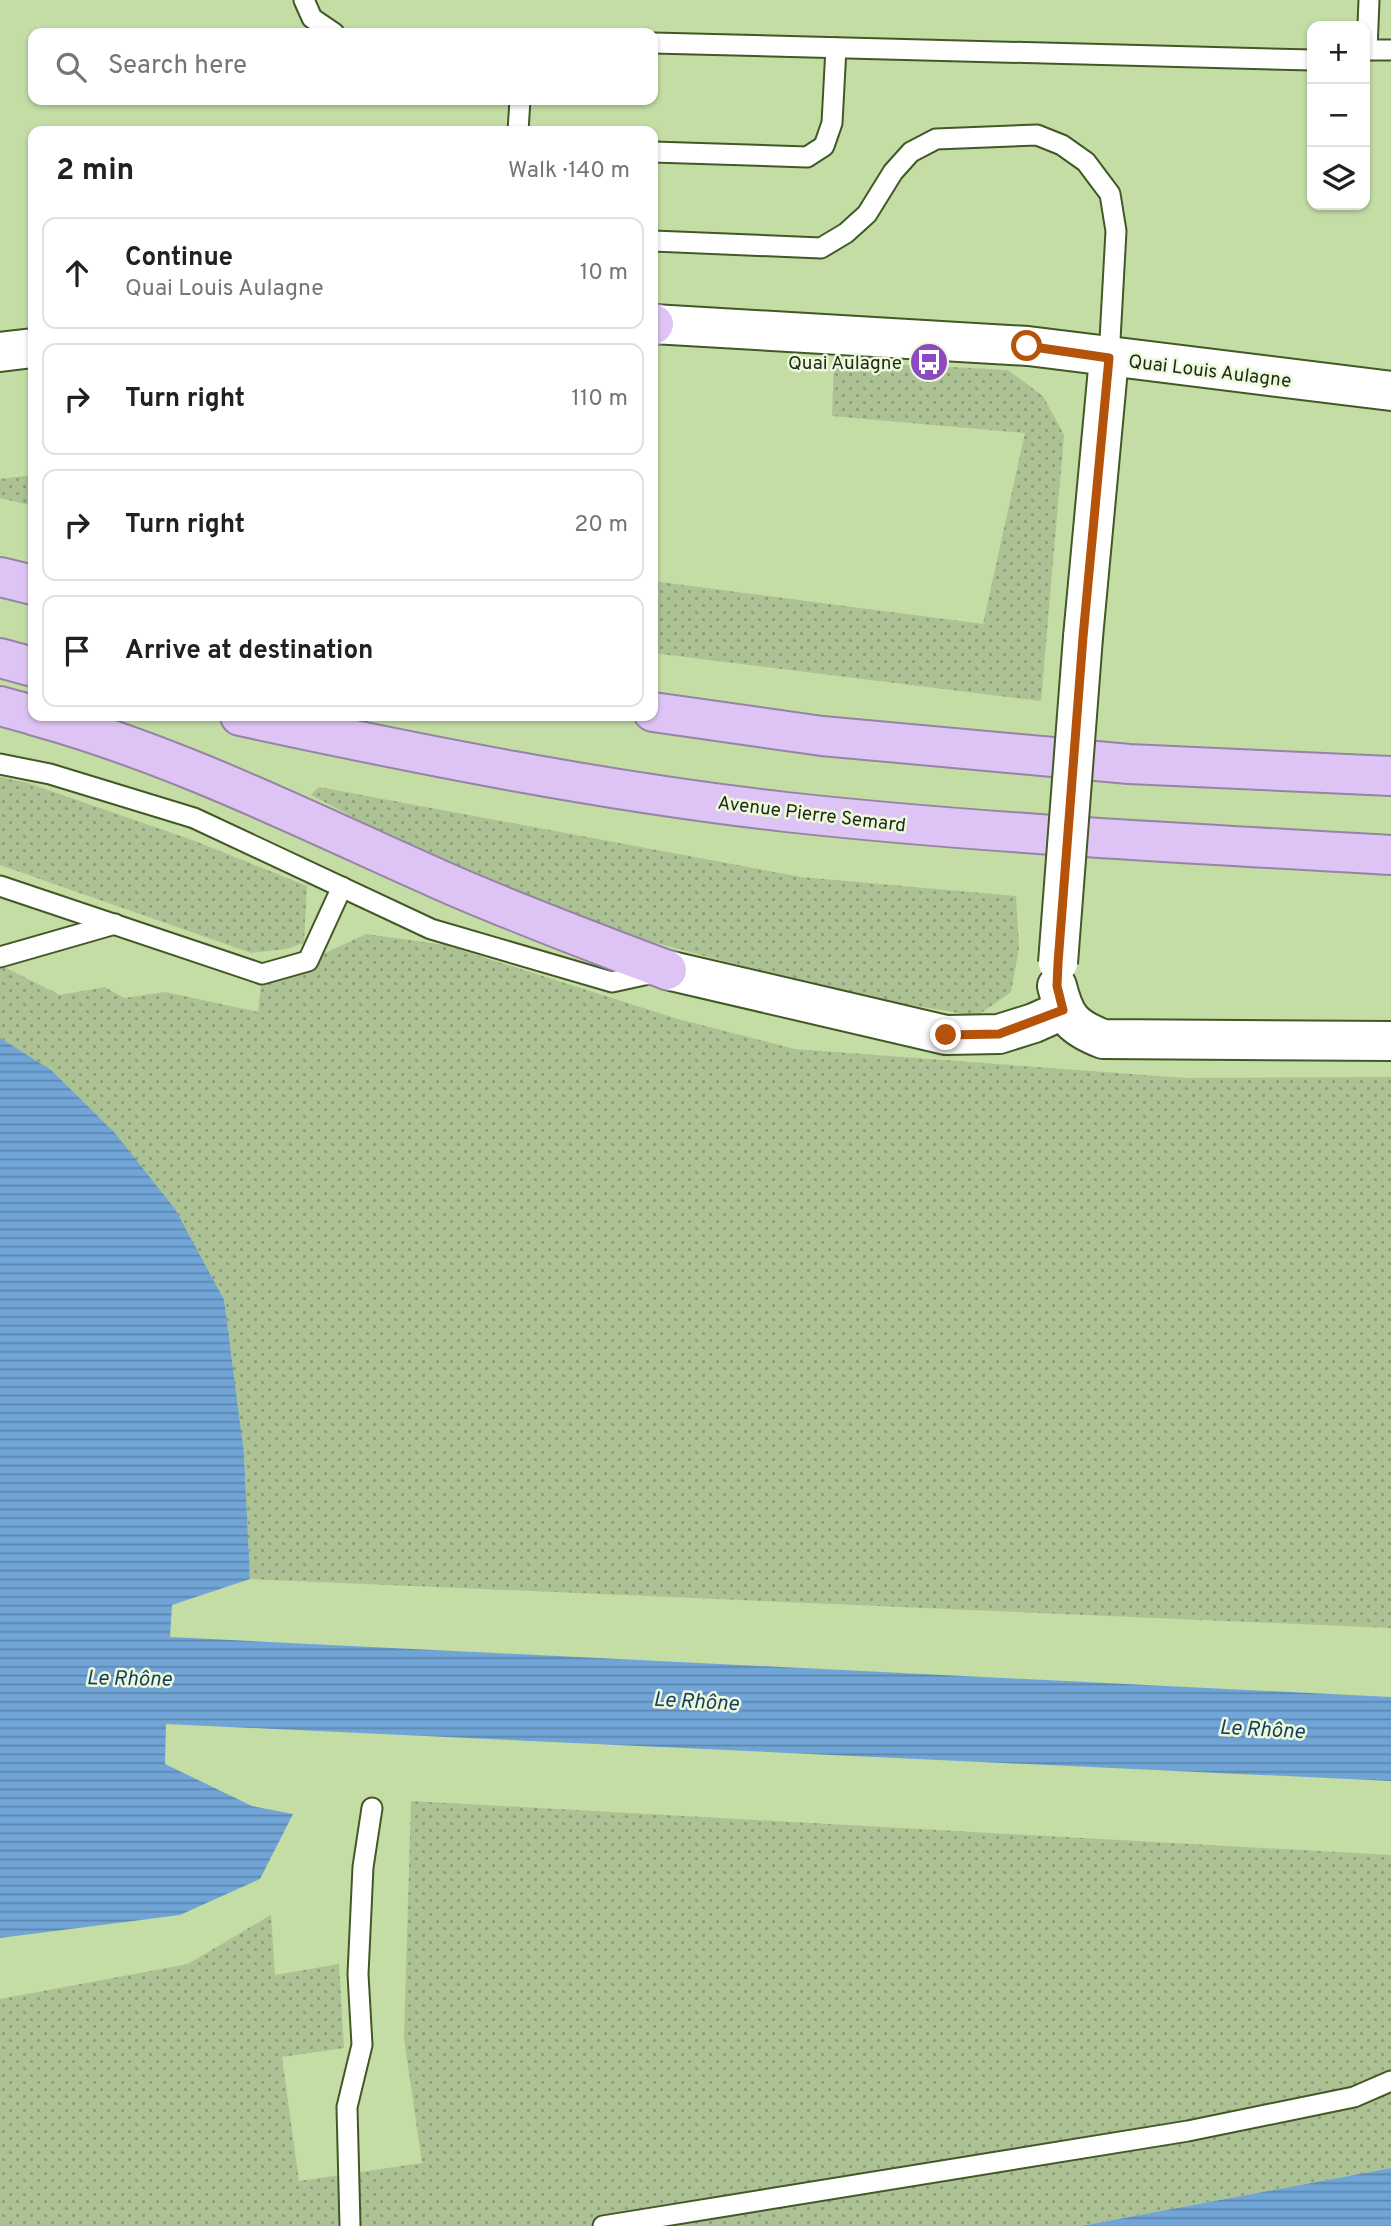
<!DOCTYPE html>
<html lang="en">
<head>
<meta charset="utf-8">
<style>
	:root { --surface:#fff; --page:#f2f2f2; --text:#202124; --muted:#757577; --line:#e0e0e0 }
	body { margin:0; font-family:Overpass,sans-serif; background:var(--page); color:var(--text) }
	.controls { position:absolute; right:21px; top:21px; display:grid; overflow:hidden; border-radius:14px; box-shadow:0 2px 5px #0004 }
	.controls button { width:63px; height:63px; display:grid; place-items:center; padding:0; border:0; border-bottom:2px solid var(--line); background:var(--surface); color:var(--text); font:35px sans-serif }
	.stop { position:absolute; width:21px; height:21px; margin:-16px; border:5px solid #b45309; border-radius:50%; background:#fff }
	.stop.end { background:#b45309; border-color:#fff; box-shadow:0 2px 7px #0008 }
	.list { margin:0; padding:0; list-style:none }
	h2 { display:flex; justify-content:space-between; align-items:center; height:91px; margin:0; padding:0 28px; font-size:30px }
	h2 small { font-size:23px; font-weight:400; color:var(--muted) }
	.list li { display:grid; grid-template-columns:46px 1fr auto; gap:21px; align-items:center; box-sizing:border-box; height:112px; margin:0 14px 14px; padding:0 14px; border:2px solid var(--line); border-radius:14px }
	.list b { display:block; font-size:26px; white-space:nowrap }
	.list p { margin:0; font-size:23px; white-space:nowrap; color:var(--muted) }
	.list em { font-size:23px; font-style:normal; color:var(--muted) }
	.icon { flex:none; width:38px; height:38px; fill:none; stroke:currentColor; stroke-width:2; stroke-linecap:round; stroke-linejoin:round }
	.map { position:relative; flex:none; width:1391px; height:2226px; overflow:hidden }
	.search { position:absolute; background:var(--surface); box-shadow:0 2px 5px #0004; left:28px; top:28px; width:630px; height:77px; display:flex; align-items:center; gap:18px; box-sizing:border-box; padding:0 24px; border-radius:14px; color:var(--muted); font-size:26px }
	.panel { position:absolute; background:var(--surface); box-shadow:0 2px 5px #0004; left:28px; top:126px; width:630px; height:595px; border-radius:14px }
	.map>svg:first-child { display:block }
</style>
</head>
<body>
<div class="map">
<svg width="1391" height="2226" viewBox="0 0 1391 2226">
	<defs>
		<pattern id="grass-dots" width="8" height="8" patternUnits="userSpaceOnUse" patternTransform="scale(1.75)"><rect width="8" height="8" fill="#acc294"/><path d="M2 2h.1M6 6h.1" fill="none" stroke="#8b9e78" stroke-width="1.8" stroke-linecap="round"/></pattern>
		<pattern id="water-rules" width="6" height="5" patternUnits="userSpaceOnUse" patternTransform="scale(1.75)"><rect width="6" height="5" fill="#71a5d7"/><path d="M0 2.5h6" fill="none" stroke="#5c86ad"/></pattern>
	</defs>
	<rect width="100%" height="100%" fill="#c3dda5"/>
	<g fill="url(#grass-dots)">
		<polygon points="834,361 1008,370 1043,396 1064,435 1041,701 653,653 653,581 983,624 1025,433 832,416"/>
		<polygon points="33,475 33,506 0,498 0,479"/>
		<polygon points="0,777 28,783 195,841 307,886 304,943 286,949 251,953 0,865"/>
		<polygon points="319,787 801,877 1016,896 1019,948 1011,992 977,1016 846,994 601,928 387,835 311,795"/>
		<polygon points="366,934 445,945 678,1019 795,1049 1186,1078 1391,1077 1391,1628 250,1579 244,1454 0,1040 0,965 60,995 105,987 124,998 165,992 258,1012 262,974 308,961"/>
		<polygon points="411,1801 1391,1855 1391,2168 1081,2226 0,2226 0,1999 188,1964 271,1915 275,1975 339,1964 344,2048 282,2057 299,2181 422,2163 404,2038"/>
	</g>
	<g fill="url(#water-rules)">
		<polygon points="0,1038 51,1070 114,1132 175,1209 224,1300 244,1454 250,1579 172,1605 170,1637 1391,1697 1391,1781 166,1724 165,1764 252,1806 293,1814 260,1879 180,1915 0,1938"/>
		<polygon points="1391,2168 1391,2226 1081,2226"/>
	</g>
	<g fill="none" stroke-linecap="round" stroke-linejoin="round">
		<defs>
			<g id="service">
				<polyline points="304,0 312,18 334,33"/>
				<polyline points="1369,0 1367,50 1391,50"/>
				<polyline points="653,43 1312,60"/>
				<polyline points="518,131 520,100"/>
				<polyline points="653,152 807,157 824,146 832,123 836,48"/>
				<polyline points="653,241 821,248 846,233 867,214 893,172 911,152 936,139 1037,135 1062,145 1086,162 1110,194 1116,231 1109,358"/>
				<polyline points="0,764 50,774 194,818 431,929 612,982 658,972"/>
				<polyline points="0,886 262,974 308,961 342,887"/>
				<polyline points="0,957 115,924"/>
				<polyline points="350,2226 347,2107 362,2045 358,1974 363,1867 372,1808"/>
				<polyline points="603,2226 1188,2131 1354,2097 1391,2081"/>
			</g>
			<g id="minor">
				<polyline points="653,324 1028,346 1391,391"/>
				<polyline points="0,352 33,348"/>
				<polyline points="1083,637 1109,358"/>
				<polyline points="667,970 946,1035 999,1034 1034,1023 1063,1010"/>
				<path d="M1057 986C1065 1018 1072 1027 1103 1039L1391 1041"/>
			</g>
			<g id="trunk">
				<polyline points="653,325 654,324"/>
				<polyline points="0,577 33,585"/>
				<polyline points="0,658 33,667"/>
				<polyline points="0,706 33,715"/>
				<polyline points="653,712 822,736 1129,764 1391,776"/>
				<path d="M35 716C181 756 315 825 454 886 524 916 595 943 667 970"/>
				<path d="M240 716C421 755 602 791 786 812 987 834 1189 843 1391 855"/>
			</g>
		</defs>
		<use href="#service" stroke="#425825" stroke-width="23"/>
		<use href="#minor" stroke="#425825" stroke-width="42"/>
		<use href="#trunk" stroke="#9584a4" stroke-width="42"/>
		<use href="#service" stroke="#fff" stroke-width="19"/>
		<use href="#minor" stroke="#fff" stroke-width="38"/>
		<use href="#trunk" stroke="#dec4f4" stroke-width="38"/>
		<defs>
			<polyline id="minor-bridge" points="1058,963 1083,637"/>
		</defs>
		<use href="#minor-bridge" stroke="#425825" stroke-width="42" stroke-linecap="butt"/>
		<use href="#minor-bridge" stroke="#fff" stroke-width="38"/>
	</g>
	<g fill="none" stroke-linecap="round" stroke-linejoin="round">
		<polyline stroke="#b45309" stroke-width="9" points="946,1035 999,1034 1063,1010 1057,986 1058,963 1083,637 1109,358 1027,346"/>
	</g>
	<defs>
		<symbol id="bus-disc" viewBox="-11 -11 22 22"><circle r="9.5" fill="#8d4abe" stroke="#ecf9dd"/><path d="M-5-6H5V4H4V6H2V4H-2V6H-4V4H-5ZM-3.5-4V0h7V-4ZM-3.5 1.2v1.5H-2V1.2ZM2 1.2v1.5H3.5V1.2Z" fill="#fff"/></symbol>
	</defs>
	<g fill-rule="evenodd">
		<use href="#bus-disc" x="907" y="340" width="44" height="44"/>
	</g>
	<g text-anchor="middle" stroke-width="5" stroke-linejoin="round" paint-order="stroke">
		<g font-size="19" fill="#1f2913" stroke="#ecf9dd" text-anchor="end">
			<text x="902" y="369">Quai Aulagne</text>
		</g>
		<g font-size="19" fill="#1f2913" stroke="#ecf9dd">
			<text transform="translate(1210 370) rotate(7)" y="7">Quai Louis Aulagne</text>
			<text transform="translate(812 813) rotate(7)" y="7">Avenue Pierre Semard</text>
		</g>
		<g font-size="21" font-style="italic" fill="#163c5e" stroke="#ecf9dd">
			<text transform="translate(129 1678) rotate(1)" y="7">Le Rhône</text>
			<text transform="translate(696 1701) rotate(3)" y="7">Le Rhône</text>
			<text transform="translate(1262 1729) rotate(3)" y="7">Le Rhône</text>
		</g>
	</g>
</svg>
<div class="controls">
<button>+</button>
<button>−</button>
<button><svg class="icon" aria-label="layers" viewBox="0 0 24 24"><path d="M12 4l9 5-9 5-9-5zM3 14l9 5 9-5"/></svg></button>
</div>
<div class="stop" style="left:1027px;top:346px"></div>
<div class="stop end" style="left:946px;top:1035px"></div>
<div class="search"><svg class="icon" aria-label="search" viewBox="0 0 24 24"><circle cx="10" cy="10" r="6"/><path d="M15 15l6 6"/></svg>Search here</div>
<section class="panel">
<h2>2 min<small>Walk · 140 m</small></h2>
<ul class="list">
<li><svg class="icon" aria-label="ahead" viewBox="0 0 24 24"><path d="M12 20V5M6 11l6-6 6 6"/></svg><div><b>Continue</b><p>Quai Louis Aulagne</p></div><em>10 m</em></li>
<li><svg class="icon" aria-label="right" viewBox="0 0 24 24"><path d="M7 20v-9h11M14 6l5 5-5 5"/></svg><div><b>Turn right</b></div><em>110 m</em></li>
<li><svg class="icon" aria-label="right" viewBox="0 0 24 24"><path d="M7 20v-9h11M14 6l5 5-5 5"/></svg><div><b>Turn right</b></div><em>20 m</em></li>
<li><svg class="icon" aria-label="arrive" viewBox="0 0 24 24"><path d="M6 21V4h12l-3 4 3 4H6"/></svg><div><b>Arrive at destination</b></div></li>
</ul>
</section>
</div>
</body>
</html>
